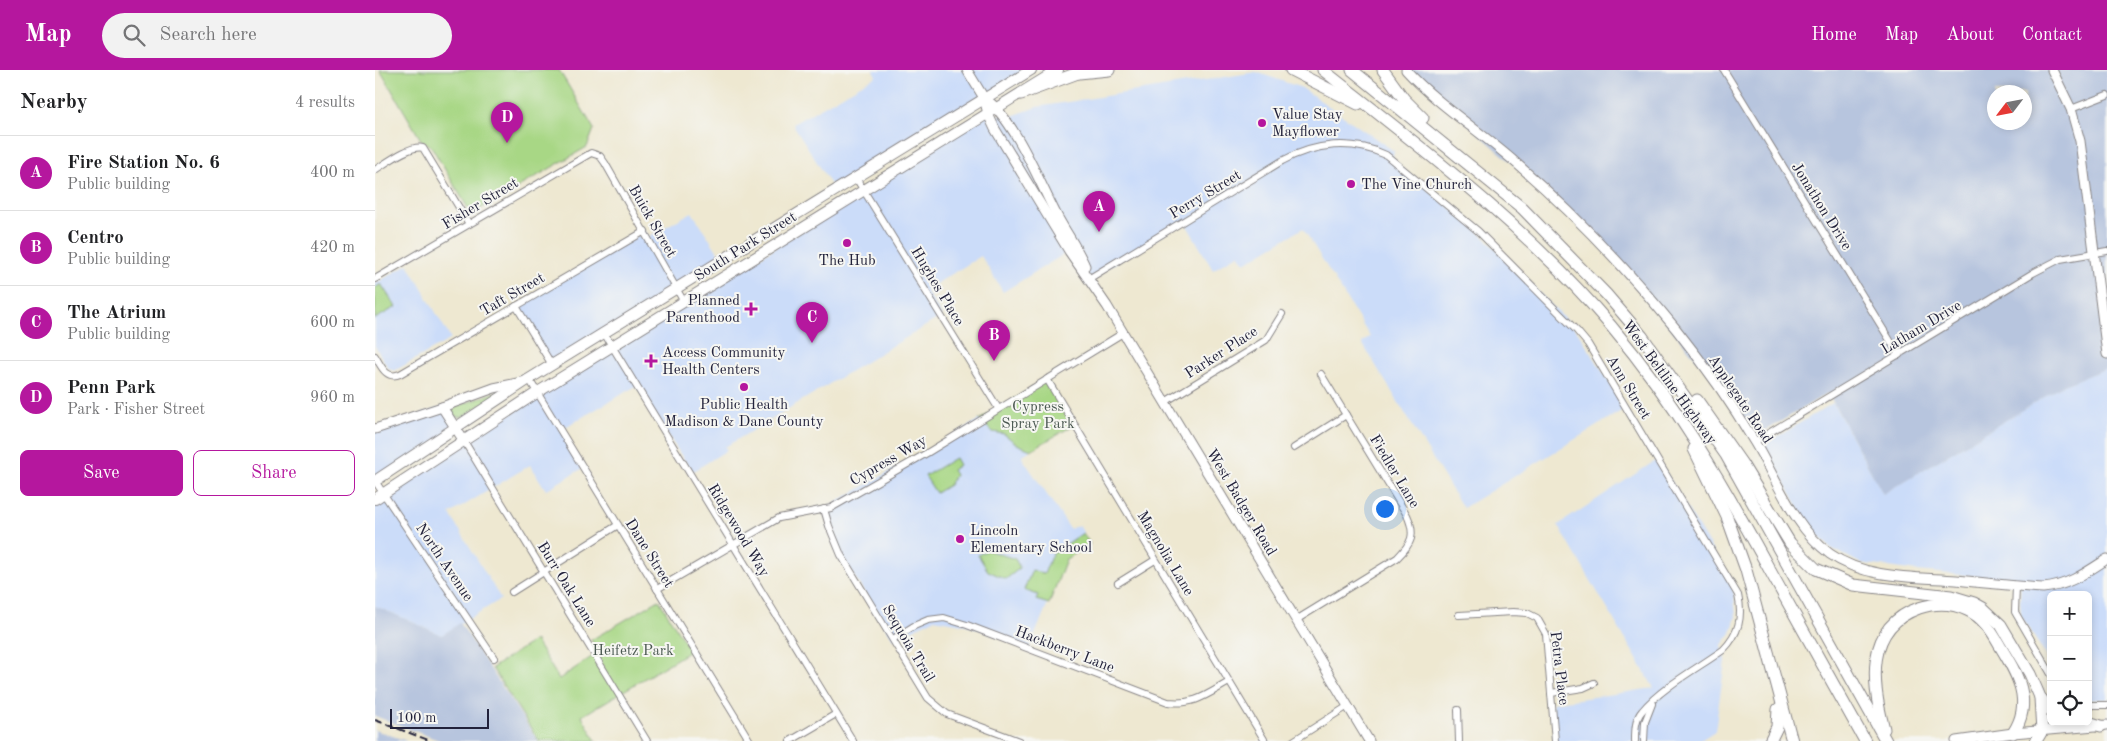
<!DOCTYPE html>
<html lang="en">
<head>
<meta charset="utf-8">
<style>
	:root { --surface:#fff; --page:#f2f2f2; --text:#202124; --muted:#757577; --line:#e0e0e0; --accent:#b5179e }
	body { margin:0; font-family:"Old Standard TT",serif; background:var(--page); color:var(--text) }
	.controls { position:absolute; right:15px; bottom:15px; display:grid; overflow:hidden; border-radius:8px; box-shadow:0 2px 8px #0003 }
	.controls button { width:45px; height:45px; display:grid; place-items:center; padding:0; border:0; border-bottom:1px solid var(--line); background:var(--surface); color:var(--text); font:25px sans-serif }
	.compass { position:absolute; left:1612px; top:15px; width:45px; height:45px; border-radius:50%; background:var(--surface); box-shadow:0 2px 8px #0003; rotate:238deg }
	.scale { position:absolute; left:15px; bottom:12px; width:99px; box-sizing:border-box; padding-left:5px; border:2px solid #22223b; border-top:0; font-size:14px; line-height:18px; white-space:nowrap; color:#22223b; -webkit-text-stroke:4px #f6f6f2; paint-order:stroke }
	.you { position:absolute; left:1009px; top:438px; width:18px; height:18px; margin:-12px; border:4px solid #fff; border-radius:50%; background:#1a73e8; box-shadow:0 0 0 8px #1a73e833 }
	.badge { display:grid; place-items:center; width:32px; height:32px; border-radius:50%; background:var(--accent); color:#fff; font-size:16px; font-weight:700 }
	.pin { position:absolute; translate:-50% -41px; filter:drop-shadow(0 1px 2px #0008) }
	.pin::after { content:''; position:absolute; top:26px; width:18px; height:15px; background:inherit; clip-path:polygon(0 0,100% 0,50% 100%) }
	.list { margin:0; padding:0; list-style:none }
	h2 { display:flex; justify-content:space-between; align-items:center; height:65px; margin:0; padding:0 20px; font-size:21px }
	h2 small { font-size:16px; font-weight:400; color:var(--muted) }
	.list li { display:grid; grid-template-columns:32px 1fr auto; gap:15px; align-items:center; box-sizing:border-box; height:75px; padding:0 20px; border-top:1px solid var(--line) }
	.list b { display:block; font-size:19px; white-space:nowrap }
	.list p { margin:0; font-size:16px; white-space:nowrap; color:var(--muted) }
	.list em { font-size:16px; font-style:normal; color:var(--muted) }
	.actions { display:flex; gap:10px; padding:15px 20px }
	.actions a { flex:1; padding:11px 0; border:1px solid var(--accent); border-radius:8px; text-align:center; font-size:18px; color:var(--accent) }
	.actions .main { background:var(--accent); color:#fff }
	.icon { flex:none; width:28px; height:28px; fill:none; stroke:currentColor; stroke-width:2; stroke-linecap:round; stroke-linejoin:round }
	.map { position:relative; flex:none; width:1732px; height:671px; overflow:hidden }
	header { display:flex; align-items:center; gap:30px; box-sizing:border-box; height:70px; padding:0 25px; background:var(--accent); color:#fff }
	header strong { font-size:24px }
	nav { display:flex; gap:28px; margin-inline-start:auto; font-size:18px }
	.search { width:350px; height:45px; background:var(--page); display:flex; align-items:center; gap:12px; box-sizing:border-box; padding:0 18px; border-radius:28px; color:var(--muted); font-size:19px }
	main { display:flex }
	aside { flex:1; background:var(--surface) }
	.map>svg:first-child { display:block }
</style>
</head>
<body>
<header>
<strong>Map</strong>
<div class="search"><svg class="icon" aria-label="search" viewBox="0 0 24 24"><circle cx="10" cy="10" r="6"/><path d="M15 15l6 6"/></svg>Search here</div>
<nav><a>Home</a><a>Map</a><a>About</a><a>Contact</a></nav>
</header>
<main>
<aside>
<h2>Nearby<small>4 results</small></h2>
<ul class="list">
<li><span class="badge">A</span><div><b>Fire Station No. 6</b><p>Public building</p></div><em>400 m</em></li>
<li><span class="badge">B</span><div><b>Centro</b><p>Public building</p></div><em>420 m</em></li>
<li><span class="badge">C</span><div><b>The Atrium</b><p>Public building</p></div><em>600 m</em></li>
<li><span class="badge">D</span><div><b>Penn Park</b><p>Park · Fisher Street</p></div><em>960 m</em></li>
</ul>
<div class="actions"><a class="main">Save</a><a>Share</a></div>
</aside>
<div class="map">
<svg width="1732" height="671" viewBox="0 0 1732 671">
	<rect width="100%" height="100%" fill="#f6f6f2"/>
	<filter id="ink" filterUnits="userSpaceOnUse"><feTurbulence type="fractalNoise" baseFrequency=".02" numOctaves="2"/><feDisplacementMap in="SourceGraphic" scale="10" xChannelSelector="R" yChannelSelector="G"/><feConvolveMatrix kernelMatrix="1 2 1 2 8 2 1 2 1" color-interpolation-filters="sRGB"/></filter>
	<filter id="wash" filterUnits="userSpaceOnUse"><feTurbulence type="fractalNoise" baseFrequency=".0096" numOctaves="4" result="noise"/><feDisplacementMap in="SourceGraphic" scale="20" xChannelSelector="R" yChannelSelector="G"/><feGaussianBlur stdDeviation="1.12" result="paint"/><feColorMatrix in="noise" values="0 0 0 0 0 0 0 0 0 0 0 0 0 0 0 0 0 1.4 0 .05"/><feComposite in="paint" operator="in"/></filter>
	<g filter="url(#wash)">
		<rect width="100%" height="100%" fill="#eee8d1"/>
		<g fill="#cbdcf9">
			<polygon points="498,0 656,0 460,121 418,54 501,6"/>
			<polygon points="881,2 927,18 1019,81 1017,90 1103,161 1202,261 1251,338 1088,438 987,273 995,267 928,158 870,193 863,184 838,200 810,152 715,208 694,181 628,222 606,186 551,220 567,246 350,377 352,380 317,402 261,316 187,359 208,398 171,420 155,395 75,444 126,529 67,565 0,536 0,429 613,44 637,46 662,37"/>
			<polygon points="317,142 348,190 177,295 142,236 270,161 273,167"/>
			<polygon points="33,194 76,269 19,301 13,298 0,276 0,214"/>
			<polygon points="1732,298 1732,629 1713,630 1713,525 1676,525 1676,594 1646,546 1645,531 1646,510 1542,501 1485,493 1456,478 1441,464 1427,443 1389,375 1458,333 1508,424 1691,314"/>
			<polygon points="67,337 81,358 0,411 0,359"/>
			<polygon points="604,350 618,362 629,364 642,374 656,380 646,386 695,459 704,455 715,474 691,489 654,579 592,555 559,549 518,569 466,485 449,439"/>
			<polygon points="1283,389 1358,515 1361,547 1356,563 1346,576 1351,584 1340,661 1324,671 1180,671 1177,633 1279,618 1183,455"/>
		</g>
		<g fill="#b7c5de" fill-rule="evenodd">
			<path d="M1031 0H1732V298L1691 314 1508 424 1453 323 1383 365 1334 304 1210 157ZM1620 22H1650V52H1620Z"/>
			<polygon points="0,536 67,565 85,553 163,671 66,671 0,646"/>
			<polygon points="0,660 32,671 0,671"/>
		</g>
		<g fill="#a8d785" stroke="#657c60">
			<polygon points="5,0 184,0 219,59 212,77 100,142 94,140 56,76 46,70"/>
			<polygon points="6,214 21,237 0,249 0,218"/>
			<polygon points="672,309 699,355 656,380 642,374 629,364 618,362 604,350"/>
			<polygon points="123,321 123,324 87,347 81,347 75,339"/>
			<polygon points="580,388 584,395 577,400 580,405 574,415 561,423 550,406"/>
			<polygon points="708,463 715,474 691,489 674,534 661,530 663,525 649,520 657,500 669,504 677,484"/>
			<polygon points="612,480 640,489 645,498 631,509 613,501 603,485"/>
			<polygon points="284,530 315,581 207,646 221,671 164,671 117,598 160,570 184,609 224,582 216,570"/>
		</g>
	</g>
	<g filter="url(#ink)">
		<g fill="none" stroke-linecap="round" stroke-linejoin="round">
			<defs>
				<g id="street">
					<polyline points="1349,0 1524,285"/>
					<polyline points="1696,39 1732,25"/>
					<path d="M0 100C11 93 36 74 48 78L94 154"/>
					<polyline points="481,108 623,338"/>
					<path d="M715 208 907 91C940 73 977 69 1011 85L1103 161 1202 261 1213 274 1363 525C1368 547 1364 564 1348 580 1323 598 1287 617 1267 641 1260 649 1260 661 1260 671"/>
					<polyline points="0,209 216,83 225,86 230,93 309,232"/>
					<polyline points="141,236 177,295"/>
					<polyline points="229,263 478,671"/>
					<path d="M0 286C6 296 11 310 25 304L270 161"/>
					<polyline points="154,309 375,671"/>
					<polyline points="672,309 890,671"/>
					<polyline points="790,332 891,270 907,244"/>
					<polyline points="89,371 272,671"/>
					<polyline points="1379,372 1658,203 1685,189 1732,181"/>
					<polyline points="919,378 971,345"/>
					<polyline points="0,411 119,588"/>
					<polyline points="449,439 454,456 466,485 553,628 572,644 644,671"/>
					<polyline points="743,513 780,490"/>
					<polyline points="1641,516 1640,542 1676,604"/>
					<polyline points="282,519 404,448 456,438 470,430 552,383 748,263"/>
					<polyline points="137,522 243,455"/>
					<polyline points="1084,545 1138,542 1152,543 1162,548 1171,564 1180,671"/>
					<path d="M921 550 1022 488C1037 473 1041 465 1032 445L946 304"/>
					<path d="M518 569 539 556 553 550 569 548 592 555 793 632C820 635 831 625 854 612"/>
					<polyline points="1176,623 1208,618 1219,613"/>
					<polyline points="1713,635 1732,635"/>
					<polyline points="1083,640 1084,671"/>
					<polyline points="415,671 461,644"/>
					<polyline points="918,671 973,636"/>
					<polyline points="1269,671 1270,652 1277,634"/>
				</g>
				<g id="secondary">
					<polyline points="592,0 609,28 613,44 620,59 694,181 732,236 994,671"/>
					<path d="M1031 0C1063 35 1105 61 1141 93 1199 143 1252 199 1301 259 1329 294 1357 334 1380 373 1402 410 1419 458 1455 484 1490 509 1540 507 1581 510 1610 513 1639 516 1668 518 1693 516 1712 502 1732 489"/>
					<polyline points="1677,0 1696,39 1705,71 1732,284"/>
					<path d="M609 28C638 46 664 111 680 142 689 160 702 177 710 196"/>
					<polyline points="67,337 119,318 147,312"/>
					<polyline points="0,359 67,337 89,371"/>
					<polyline points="1581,671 1638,663 1732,655"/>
				</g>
				<g id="primary">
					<polyline points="0,411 154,309 656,0"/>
					<polyline points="0,429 163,322 683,0"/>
				</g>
				<g id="highway">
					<polyline points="916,0 983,34"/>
					<path d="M948 0C1049 80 1152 157 1236 256 1302 334 1349 416 1398 506 1429 561 1459 616 1490 671"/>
					<polyline points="977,0 1147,138 1231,224 1267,266 1351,385 1511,671"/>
					<polyline points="1008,0 1029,29 1048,48"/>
					<polyline points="704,3 734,0"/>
					<polyline points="646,24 711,0"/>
					<polyline points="1322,330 1367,394 1415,473 1441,499 1478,515 1576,526 1599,533 1608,538 1626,555 1655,604 1665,627 1676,641"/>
					<polyline points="1319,379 1352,447 1371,500 1417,671"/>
					<polyline points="1713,652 1726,656"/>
					<path d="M1509 659C1497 615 1489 557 1544 538 1560 533 1577 533 1592 540 1608 547 1617 562 1625 576 1642 604 1659 632 1638 663"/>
					<polyline points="1395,671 1402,657 1403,639"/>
					<polyline points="1661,671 1667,661 1665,628"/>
				</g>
			</defs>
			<use href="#street" stroke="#888586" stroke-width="8"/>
			<use href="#secondary" stroke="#888586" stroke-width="11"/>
			<use href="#primary" stroke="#888586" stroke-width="12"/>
			<use href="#highway" stroke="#888586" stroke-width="13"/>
			<use href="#street" stroke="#fff" stroke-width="6"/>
			<use href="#secondary" stroke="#fff" stroke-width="9"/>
			<use href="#primary" stroke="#fff" stroke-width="10"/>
			<use href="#highway" stroke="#fff" stroke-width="11"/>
			<polyline stroke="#22223b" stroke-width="2" stroke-dasharray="8 4" stroke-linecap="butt" points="0,650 56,671"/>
		</g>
	</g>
	<g fill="#b5179e" stroke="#f6f6f2" stroke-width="2">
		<circle cx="887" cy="53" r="5"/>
		<circle cx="976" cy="114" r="5"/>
		<circle cx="472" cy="173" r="5"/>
		<path d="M373.5 231.5h5v5h5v5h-5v5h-5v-5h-5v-5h5z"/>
		<path d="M273.5 283.5h5v5h5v5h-5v5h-5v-5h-5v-5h5z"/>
		<circle cx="369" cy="317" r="5"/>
		<circle cx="585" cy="469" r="5"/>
	</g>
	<g text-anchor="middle" stroke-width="4" stroke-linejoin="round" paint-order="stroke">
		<g font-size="15" fill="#22223b" stroke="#f6f6f2" text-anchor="start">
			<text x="897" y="49">Value Stay<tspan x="897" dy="17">Mayflower</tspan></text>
			<text x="986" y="119">The Vine Church</text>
			<text x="472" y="195" text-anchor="middle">The Hub</text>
			<text x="365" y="235" text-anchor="end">Planned<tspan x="365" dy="17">Parenthood</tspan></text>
			<text x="287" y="287">Access Community<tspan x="287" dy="17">Health Centers</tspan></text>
			<text x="369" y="339" text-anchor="middle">Public Health<tspan x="369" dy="17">Madison &amp; Dane County</tspan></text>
			<text x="595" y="465">Lincoln<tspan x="595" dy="17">Elementary School</tspan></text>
		</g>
		<g font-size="15" fill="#22223b" stroke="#f6f6f2">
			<text transform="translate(830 124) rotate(-31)" y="5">Perry Street</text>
			<text transform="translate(105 133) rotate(-31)" y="5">Fisher Street</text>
			<text transform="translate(1447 136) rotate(58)" y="5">Jonathon Drive</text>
			<text transform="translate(278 151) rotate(60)" y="5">Buick Street</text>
			<text transform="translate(370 176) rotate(-32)" y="5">South Park Street</text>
			<text transform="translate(563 216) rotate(59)" y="5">Hughes Place</text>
			<text transform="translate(137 224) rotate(-30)" y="5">Taft Street</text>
			<text transform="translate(1546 257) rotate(-31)" y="5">Latham Drive</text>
			<text transform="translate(846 282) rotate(-33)" y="5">Parker Place</text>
			<text transform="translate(1295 312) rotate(54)" y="5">West Beltline Highway</text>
			<text transform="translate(1254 317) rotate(59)" y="5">Ann Street</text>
			<text transform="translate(1366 329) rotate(56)" y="5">Applegate Road</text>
			<text transform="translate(513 390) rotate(-30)" y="5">Cypress Way</text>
			<text transform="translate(1020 401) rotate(59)" y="5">Fiedler Lane</text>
			<text transform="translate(867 432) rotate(59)" y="5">West Badger Road</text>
			<text transform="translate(364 460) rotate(59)" y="5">Ridgewood Way</text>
			<text transform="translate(275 483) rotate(58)" y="5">Dane Street</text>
			<text transform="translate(791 483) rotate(59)" y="5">Magnolia Lane</text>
			<text transform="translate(70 492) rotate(56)" y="5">North Avenue</text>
			<text transform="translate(192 514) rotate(58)" y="5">Burr Oak Lane</text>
			<text transform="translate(534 573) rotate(59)" y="5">Sequoia Trail</text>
			<text transform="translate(690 579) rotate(21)" y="5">Hackberry Lane</text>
			<text transform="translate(1185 598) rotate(83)" y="5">Petra Place</text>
		</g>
		<g font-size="15" fill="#4a5851" stroke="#f6f6f2">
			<text x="663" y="341">Cypress<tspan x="663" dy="17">Spray Park</tspan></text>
			<text x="258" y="585">Heifetz Park</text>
		</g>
	</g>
</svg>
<div class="controls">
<button>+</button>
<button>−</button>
<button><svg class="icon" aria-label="locate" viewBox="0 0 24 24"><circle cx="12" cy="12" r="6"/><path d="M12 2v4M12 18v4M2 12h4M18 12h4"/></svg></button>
</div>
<svg class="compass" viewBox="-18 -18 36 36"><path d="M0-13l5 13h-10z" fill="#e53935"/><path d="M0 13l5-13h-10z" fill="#757577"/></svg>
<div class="scale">100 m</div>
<div class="you"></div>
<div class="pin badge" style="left:724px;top:162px">A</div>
<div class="pin badge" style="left:619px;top:291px">B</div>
<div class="pin badge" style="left:437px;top:273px">C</div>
<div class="pin badge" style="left:132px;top:73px">D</div>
</div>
</main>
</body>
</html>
